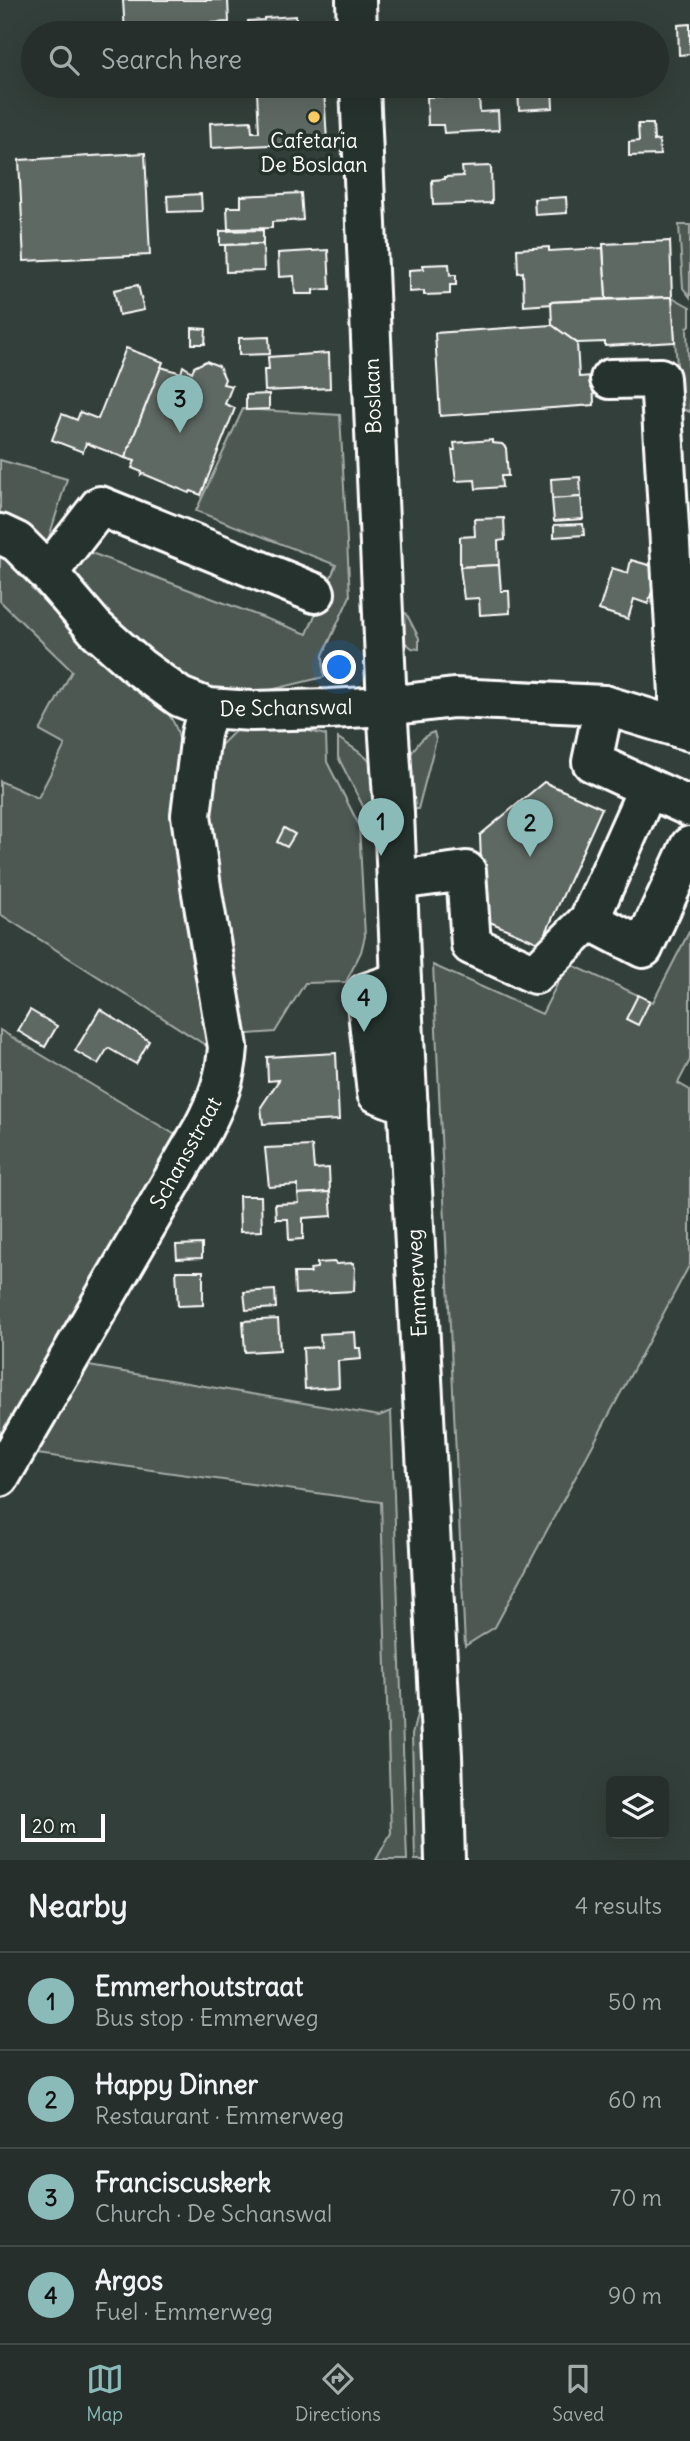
<!DOCTYPE html>
<html lang="en">
<head>
<meta charset="utf-8">
<style>
	:root { --surface:#262f2c; --page:#2e3734; --text:#f1f3f6; --muted:#a4a9a9; --line:#424a48; --accent:#8bbbb9 }
	body { margin:0; font-family:Delius,sans-serif; background:var(--page); color:var(--text) }
	.controls { position:absolute; right:21px; bottom:21px; display:grid; overflow:hidden; border-radius:10px; box-shadow:0 7px 28px #0002 }
	.controls button { width:63px; height:63px; display:grid; place-items:center; padding:0; border:0; border-bottom:2px solid var(--line); background:var(--surface); color:var(--text); font:35px sans-serif }
	.scale { position:absolute; left:21px; bottom:18px; width:84px; box-sizing:border-box; padding-left:7px; border:4px solid #fff; border-top:0; font-size:19px; line-height:24px; white-space:nowrap; color:#fff; -webkit-text-stroke:5px #26332d; paint-order:stroke }
	.you { position:absolute; left:340px; top:668px; width:24px; height:24px; margin:-18px; border:5px solid #fff; border-radius:50%; background:#1a73e8; box-shadow:0 0 0 10px #1a73e833 }
	.badge { display:grid; place-items:center; width:46px; height:46px; border-radius:50%; background:var(--accent); color:#111; font-size:23px; font-weight:700 }
	.pin { position:absolute; translate:-50% -58px; filter:drop-shadow(0 2px 4px #0008) }
	.pin::after { content:''; position:absolute; top:37px; width:24px; height:21px; background:inherit; clip-path:polygon(0 0,100% 0,50% 100%) }
	.list { margin:0; padding:0; list-style:none }
	h2 { display:flex; justify-content:space-between; align-items:center; height:91px; margin:0; padding:0 28px; font-size:30px }
	h2 small { font-size:23px; font-weight:400; color:var(--muted) }
	.list li { display:grid; grid-template-columns:46px 1fr auto; gap:21px; align-items:center; box-sizing:border-box; height:98px; padding:0 28px; border-top:2px solid var(--line) }
	.list b { display:block; font-size:26px; white-space:nowrap }
	.list p { margin:0; font-size:23px; white-space:nowrap; color:var(--muted) }
	.list em { font-size:23px; font-style:normal; color:var(--muted) }
	.icon { flex:none; width:38px; height:38px; fill:none; stroke:currentColor; stroke-width:2; stroke-linecap:round; stroke-linejoin:round }
	.map { position:relative; flex:none; width:690px; height:1860px; overflow:hidden }
	.search { position:absolute; background:var(--surface); box-shadow:0 7px 28px #0002; left:21px; right:21px; top:21px; height:77px; display:flex; align-items:center; gap:18px; box-sizing:border-box; padding:0 24px; border-radius:38px; color:var(--muted); font-size:26px }
	.sheet { height:483px; background:var(--surface) }
	nav { display:flex; justify-content:space-around; align-items:center; box-sizing:border-box; height:98px; border-top:2px solid var(--line); background:var(--surface); font-size:19px; color:var(--muted) }
	nav a { display:grid; justify-items:center; gap:4px }
	nav .on { color:var(--accent) }
	.map>svg:first-child { display:block }
</style>
</head>
<body>
<div class="map">
<svg width="690" height="1860" viewBox="0 0 690 1860">
	<rect width="100%" height="100%" fill="#333f3a"/>
	<filter id="ink" filterUnits="userSpaceOnUse"><feTurbulence type="fractalNoise" baseFrequency=".0143" numOctaves="2"/><feDisplacementMap in="SourceGraphic" scale="14" xChannelSelector="R" yChannelSelector="G"/><feConvolveMatrix kernelMatrix="1 2 1 2 8 2 1 2 1" color-interpolation-filters="sRGB"/></filter>
	<g filter="url(#ink)">
		<g fill="#4d5853" stroke="#a6aca9" stroke-width="2">
			<polygon points="679,225 690,225 690,297 683,288"/>
			<polygon points="672,297 690,307 690,325 687,328 690,412 680,408"/>
			<polygon points="243,409 340,415 350,596 323,655 324,677 254,694 211,691 171,676 66,575 86,551 307,634 336,565 196,511"/>
			<polygon points="0,460 67,479 46,547 18,523 0,514"/>
			<path d="M0 552 34 579 31 588 74 631 164 708C184 733 180 747 178 777L210 1048 0 914V781L38 798 65 745 40 731 72 671 0 601Z"/>
			<polygon points="406,613 419,638 419,649 412,648 403,641 398,614"/>
			<polygon points="267,725 305,730 326,735 327,762 359,825 365,936 361,952 346,982 305,983 275,1032 236,1035 201,834 218,748 234,732 249,727"/>
			<path d="M434 732 436 740 418 809 407 810C407 798 403 782 405 770 407 757 421 735 434 732Z"/>
			<path d="M338 738C355 749 383 764 380 787 378 798 373 809 370 820L338 757Z"/>
			<polygon points="690,930 690,1060 678,1083 690,1090 690,1264 495,1627 465,1646 433,965 542,1014 568,963 653,1002"/>
			<polygon points="0,1030 184,1140 0,1454"/>
			<polygon points="89,1366 379,1416 391,1411 407,1860 376,1860 391,1833 381,1502 37,1454"/>
			<polygon points="424,1685 432,1860 415,1860 412,1735"/>
		</g>
		<g fill="#5f6964" stroke="#fff" stroke-width="2">
			<polygon points="123,0 228,0 229,22 154,26 154,33 125,33"/>
			<polygon points="296,16 296,33 248,33 248,21 264,20 264,18"/>
			<polygon points="690,24 690,54 679,55 678,25"/>
			<polygon points="518,86 552,86 553,108 519,110"/>
			<polygon points="324,89 327,142 211,148 210,123 251,121 252,132 259,132 257,92"/>
			<polygon points="479,95 480,112 498,111 499,130 444,133 443,125 428,125 427,97"/>
			<polygon points="638,124 653,124 654,141 659,140 660,155 629,156 629,142 639,141"/>
			<polygon points="145,153 150,255 24,261 19,160"/>
			<polygon points="491,166 492,203 433,205 432,180 445,179 445,177 463,176 462,167"/>
			<polygon points="301,193 303,220 272,222 272,228 228,229 227,207 241,207 241,196"/>
			<polygon points="201,194 202,211 168,212 167,196"/>
			<polygon points="566,197 567,213 535,215 534,199"/>
			<polygon points="263,230 263,244 220,245 220,231"/>
			<polygon points="670,241 672,297 606,299 603,244"/>
			<polygon points="263,244 264,271 226,272 225,245"/>
			<polygon points="549,247 549,251 603,248 606,299 551,302 552,304 524,306 523,272 518,273 517,249"/>
			<polygon points="328,250 330,289 313,290 313,294 295,294 294,276 279,277 278,253"/>
			<polygon points="449,264 450,275 456,275 456,285 450,285 450,294 424,295 424,291 409,292 409,270 424,269 423,265"/>
			<polygon points="138,285 144,310 119,315 114,290"/>
			<polygon points="672,297 675,342 605,346 605,342 577,343 552,325 551,302"/>
			<polygon points="552,325 577,343 579,377 593,376 594,405 440,416 435,333"/>
			<polygon points="192,328 206,329 205,344 192,344"/>
			<polygon points="269,337 270,354 239,355 239,338"/>
			<polygon points="126,348 163,362 125,458 86,443 83,452 52,440 62,414 77,420 80,412 98,419"/>
			<polygon points="329,353 330,388 265,391 264,370 269,370 268,357"/>
			<polygon points="206,361 219,366 225,379 223,384 232,386 225,404 235,408 201,495 191,491 189,493 144,474 141,475 142,472 132,468 135,461 125,458 161,367 181,373 183,366 192,372 194,367"/>
			<polygon points="269,394 269,409 246,410 246,395"/>
			<polygon points="492,440 492,443 502,444 506,448 508,476 501,476 502,487 476,489 475,480 456,481 452,450 455,450 454,443"/>
			<polygon points="580,477 581,497 552,499 551,479"/>
			<polygon points="581,497 583,519 554,521 552,499"/>
			<polygon points="504,518 505,540 498,541 499,565 460,567 460,537 475,536 474,519"/>
			<polygon points="583,524 584,535 554,537 554,525"/>
			<polygon points="631,560 659,568 648,604 634,599 628,619 599,610 612,568 628,573"/>
			<polygon points="499,565 501,591 509,591 510,613 480,615 479,598 464,599 460,567"/>
			<polygon points="544,782 602,808 541,944 483,919 480,835"/>
			<polygon points="284,828 295,834 287,847 277,842"/>
			<polygon points="638,995 650,1001 638,1025 626,1019"/>
			<polygon points="100,1009 149,1041 136,1064 108,1048 98,1064 75,1051"/>
			<polygon points="30,1010 57,1026 45,1047 18,1031"/>
			<polygon points="336,1053 339,1120 263,1124 261,1107 279,1080 268,1081 267,1057"/>
			<polygon points="312,1146 314,1169 329,1168 330,1192 298,1194 298,1185 269,1187 265,1148"/>
			<polygon points="330,1192 332,1216 303,1218 303,1239 289,1240 288,1219 276,1219 275,1204 299,1203 298,1194"/>
			<polygon points="239,1196 261,1196 262,1231 240,1232"/>
			<polygon points="202,1244 202,1258 177,1259 176,1245"/>
			<polygon points="334,1262 336,1264 353,1263 355,1268 354,1291 295,1294 294,1273 311,1273 310,1269 317,1268 317,1263"/>
			<polygon points="176,1271 203,1271 203,1305 178,1306"/>
			<polygon points="275,1290 276,1308 246,1310 244,1292"/>
			<polygon points="278,1319 280,1350 245,1352 243,1321"/>
			<polygon points="355,1332 356,1348 360,1348 361,1359 338,1361 339,1387 305,1389 303,1348 321,1347 320,1334"/>
		</g>
		<g fill="none" stroke-linecap="round" stroke-linejoin="round">
			<defs>
				<g id="minor">
					<polyline points="610,379 660,378 679,693 679,728"/>
					<polyline points="0,534 17,542 48,573 95,628 139,667 180,697 208,708 252,711 329,709 387,706 454,698 604,705 690,731"/>
					<polyline points="48,573 100,506 315,593"/>
					<polyline points="604,705 592,762 690,807"/>
					<polyline points="397,880 466,871 471,945 535,974 589,920 648,788"/>
					<polyline points="589,920 643,948 690,846"/>
					<polyline points="401,981 366,993 377,1093 408,1105"/>
					<path d="M0 1477 203 1128C217 1101 226 1078 228 1047L201 887 191 815 201 734 208 708"/>
				</g>
				<g id="major">
					<polyline points="356,0 357,33"/>
					<polyline points="360,86 387,706 394,813 401,981 442,1756 445,1860"/>
				</g>
			</defs>
			<use href="#minor" stroke="#fff" stroke-width="44"/>
			<use href="#major" stroke="#fff" stroke-width="44"/>
			<use href="#minor" stroke="#26332d" stroke-width="38"/>
			<use href="#major" stroke="#26332d" stroke-width="38"/>
		</g>
	</g>
	<circle fill="#ffd166" stroke="#26332d" stroke-width="2.5" cx="314" cy="117" r="7"/>
	<g text-anchor="middle" stroke-width="7" stroke-linejoin="round" paint-order="stroke">
		<g font-size="21" fill="#fff" stroke="#26332d">
			<text x="314" y="148">Cafetaria<tspan x="314" dy="24">De Boslaan</tspan></text>
		</g>
		<g font-size="21" fill="#fff" stroke="#26332d">
			<text transform="translate(373 396) rotate(-92)" y="7">Boslaan</text>
			<text transform="translate(286 708) rotate(-1)" y="7">De Schanswal</text>
			<text transform="translate(186 1153) rotate(-61)" y="7">Schansstraat</text>
			<text transform="translate(417 1283) rotate(-93)" y="7">Emmerweg</text>
		</g>
	</g>
</svg>
<div class="controls">
<button><svg class="icon" aria-label="layers" viewBox="0 0 24 24"><path d="M12 4l9 5-9 5-9-5zM3 14l9 5 9-5"/></svg></button>
</div>
<div class="scale">20 m</div>
<div class="you"></div>
<div class="pin badge" style="left:381px;top:856px">1</div>
<div class="pin badge" style="left:530px;top:857px">2</div>
<div class="pin badge" style="left:180px;top:433px">3</div>
<div class="pin badge" style="left:364px;top:1032px">4</div>
<div class="search"><svg class="icon" aria-label="search" viewBox="0 0 24 24"><circle cx="10" cy="10" r="6"/><path d="M15 15l6 6"/></svg>Search here</div>
</div>
<section class="sheet">
<h2>Nearby<small>4 results</small></h2>
<ul class="list">
<li><span class="badge">1</span><div><b>Emmerhoutstraat</b><p>Bus stop · Emmerweg</p></div><em>50 m</em></li>
<li><span class="badge">2</span><div><b>Happy Dinner</b><p>Restaurant · Emmerweg</p></div><em>60 m</em></li>
<li><span class="badge">3</span><div><b>Franciscuskerk</b><p>Church · De Schanswal</p></div><em>70 m</em></li>
<li><span class="badge">4</span><div><b>Argos</b><p>Fuel · Emmerweg</p></div><em>90 m</em></li>
</ul>
</section>
<nav>
<a class="on"><svg class="icon" aria-label="map" viewBox="0 0 24 24"><path d="M3 6l6-2 6 2 6-2v14l-6 2-6-2-6 2zM9 4v14M15 6v14"/></svg>Map</a>
<a><svg class="icon" aria-label="directions" viewBox="0 0 24 24"><path d="M12 3l9 9-9 9-9-9zM9 14v-3h6M13 9l2 2-2 2"/></svg>Directions</a>
<a><svg class="icon" aria-label="saved" viewBox="0 0 24 24"><path d="M7 4h10v16l-5-4-5 4z"/></svg>Saved</a>
</nav>
</body>
</html>
